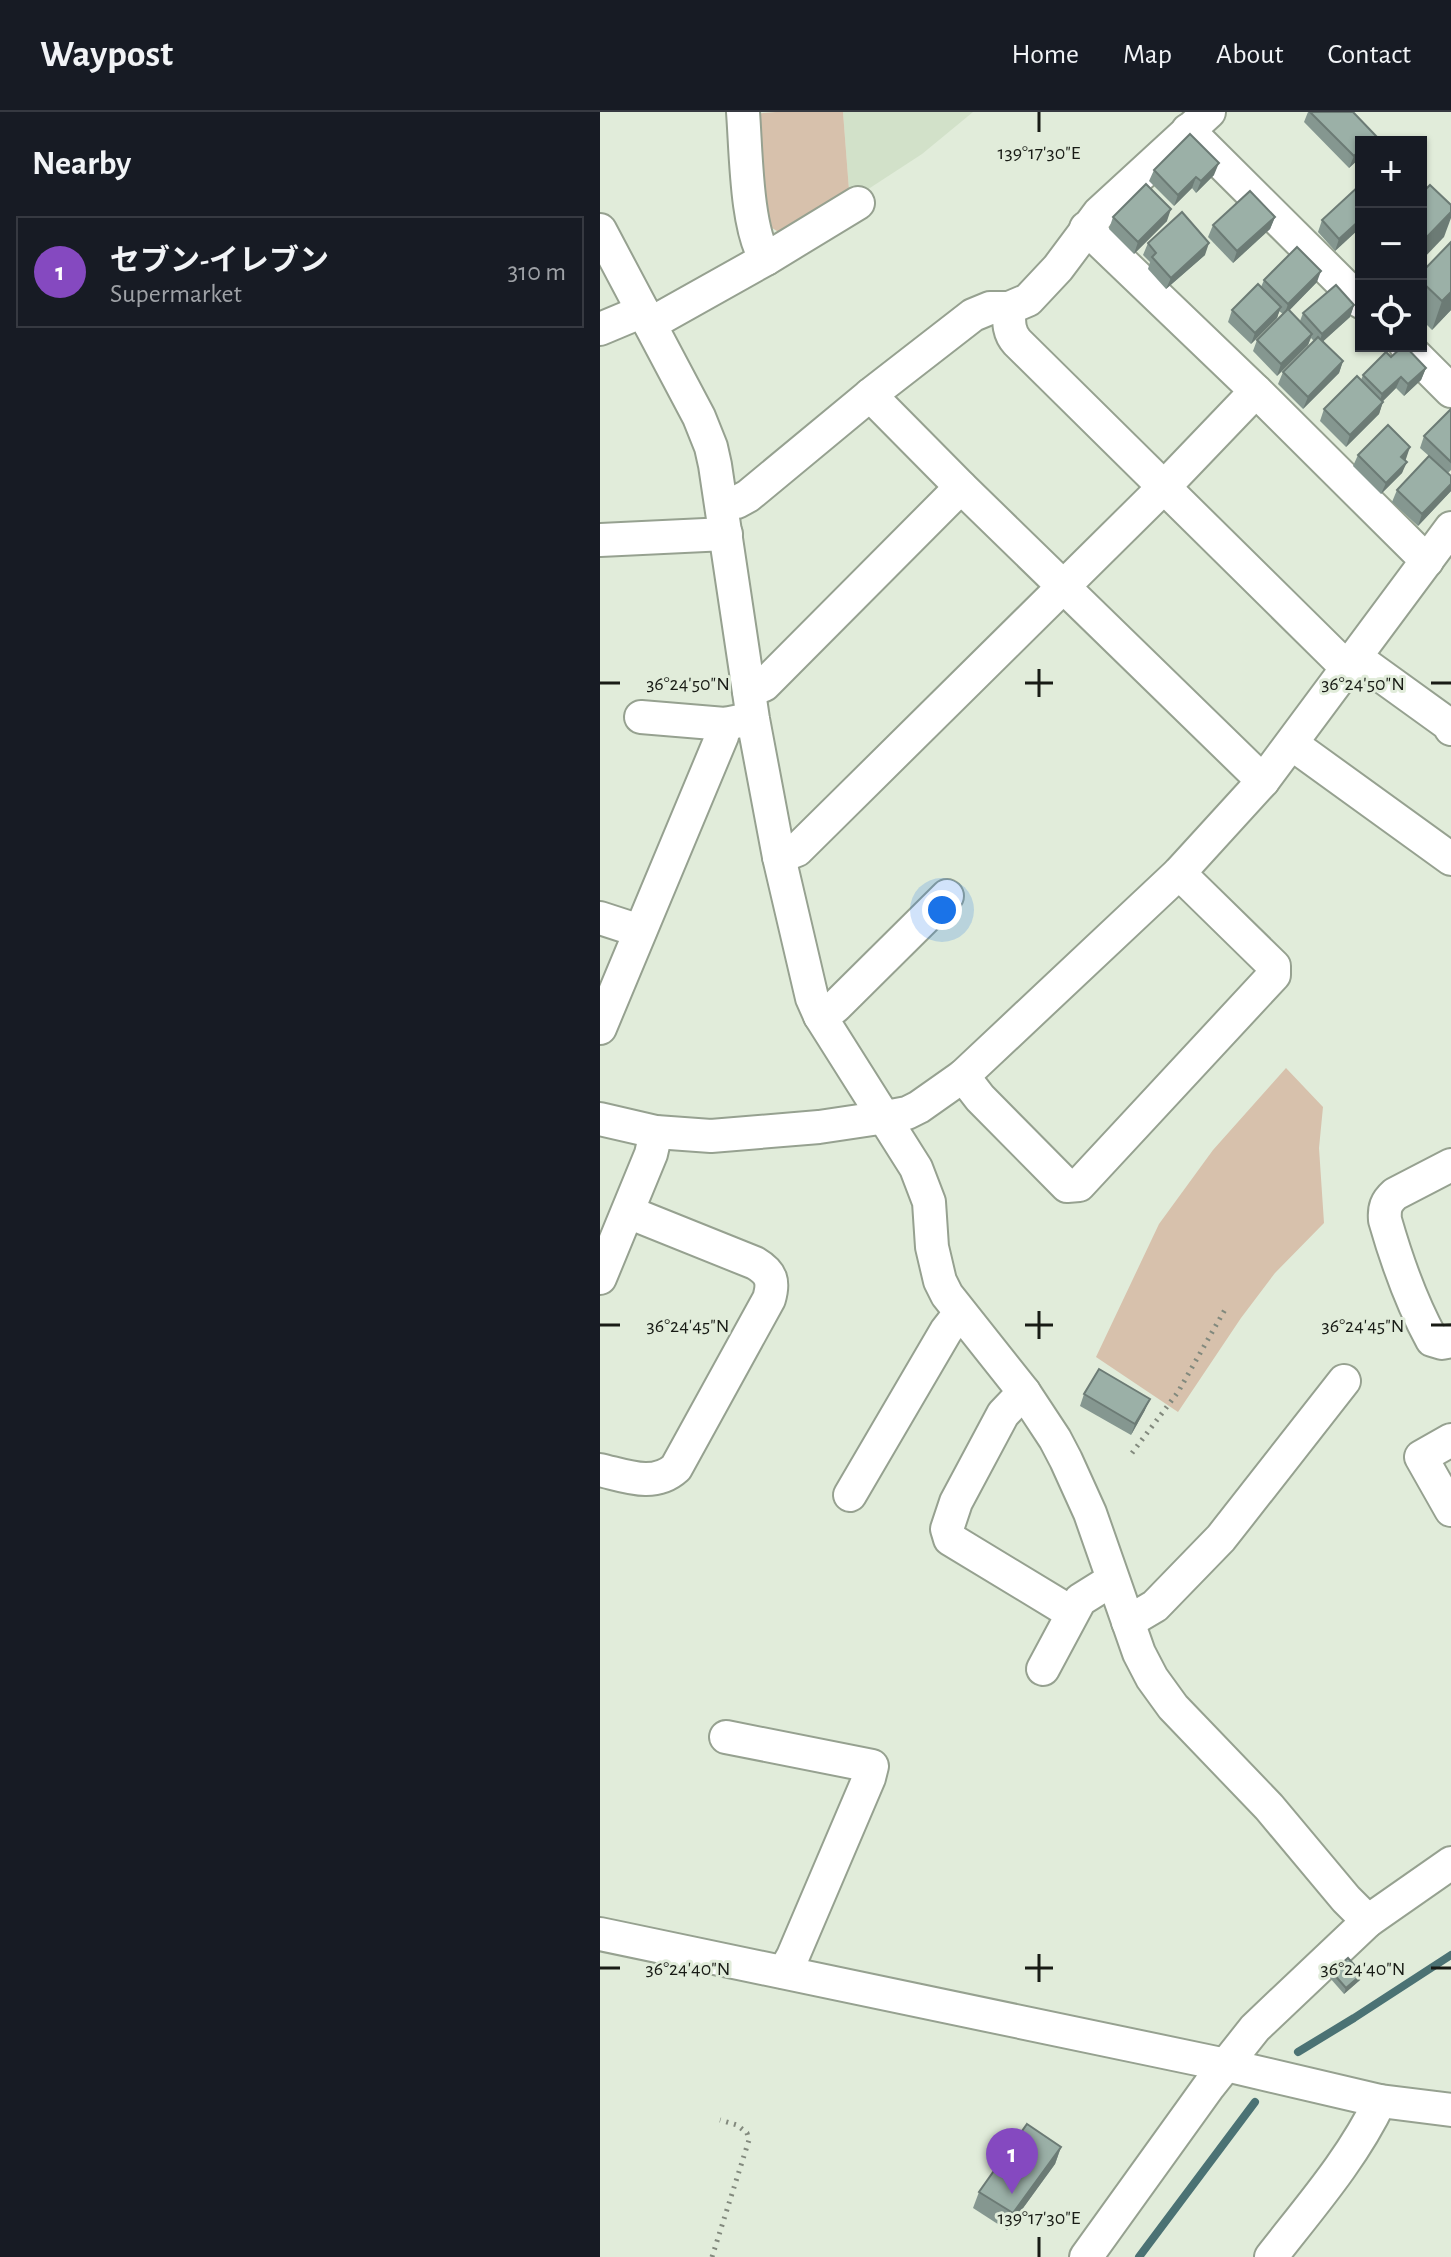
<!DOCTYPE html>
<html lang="en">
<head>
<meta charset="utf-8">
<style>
	:root { --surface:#171b24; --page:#242831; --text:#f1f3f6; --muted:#9ea1a6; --line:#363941; --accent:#8549c0 }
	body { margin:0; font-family:"Alegreya Sans","Noto Sans JP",sans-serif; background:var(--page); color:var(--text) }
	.controls { position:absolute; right:24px; top:24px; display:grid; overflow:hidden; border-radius:0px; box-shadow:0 2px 6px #0004 }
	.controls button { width:72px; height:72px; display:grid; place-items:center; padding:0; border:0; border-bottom:2px solid var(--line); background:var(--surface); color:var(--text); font:40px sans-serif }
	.you { position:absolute; left:342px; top:798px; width:28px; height:28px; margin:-20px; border:6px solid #fff; border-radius:50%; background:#1a73e8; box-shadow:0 0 0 12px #1a73e833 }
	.badge { display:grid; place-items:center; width:52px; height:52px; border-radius:50%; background:var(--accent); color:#fff; font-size:26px; font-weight:700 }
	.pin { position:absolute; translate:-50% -66px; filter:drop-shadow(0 2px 4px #0008) }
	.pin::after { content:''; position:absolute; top:42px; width:28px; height:24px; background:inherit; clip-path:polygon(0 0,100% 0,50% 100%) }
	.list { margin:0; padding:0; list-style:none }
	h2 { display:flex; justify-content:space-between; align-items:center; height:104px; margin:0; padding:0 32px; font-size:34px }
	h2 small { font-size:26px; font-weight:400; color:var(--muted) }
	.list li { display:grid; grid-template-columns:52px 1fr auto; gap:24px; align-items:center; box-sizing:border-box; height:112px; margin:0 16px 16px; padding:0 16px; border:2px solid var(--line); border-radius:0px }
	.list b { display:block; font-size:30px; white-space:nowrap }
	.list p { margin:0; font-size:26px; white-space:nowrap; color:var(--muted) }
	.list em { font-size:26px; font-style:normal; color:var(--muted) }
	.icon { flex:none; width:44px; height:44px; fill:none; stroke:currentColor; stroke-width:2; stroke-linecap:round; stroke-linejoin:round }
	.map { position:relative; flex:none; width:851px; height:2145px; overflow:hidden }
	header { display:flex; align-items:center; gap:48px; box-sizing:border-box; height:112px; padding:0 40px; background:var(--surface); border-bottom:2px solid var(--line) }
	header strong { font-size:38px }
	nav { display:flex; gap:44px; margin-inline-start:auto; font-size:28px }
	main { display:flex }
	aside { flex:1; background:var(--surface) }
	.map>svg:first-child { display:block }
</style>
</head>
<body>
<header>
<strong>Waypost</strong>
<nav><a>Home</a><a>Map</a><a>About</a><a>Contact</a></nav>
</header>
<main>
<aside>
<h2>Nearby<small></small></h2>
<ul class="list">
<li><span class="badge">1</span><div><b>セブン-イレブン</b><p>Supermarket</p></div><em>310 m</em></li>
</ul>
</aside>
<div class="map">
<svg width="851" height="2145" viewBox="0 0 851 2145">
	<rect width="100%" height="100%" fill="#e1ecda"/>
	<polygon fill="#d2e1c9" points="243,0 373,0 322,42 253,87 249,78"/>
	<g fill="#d7c1ac">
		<polygon points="176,0 243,0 249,78 253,87 185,124 161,109 151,2"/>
		<polygon points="686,956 723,995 719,1036 724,1111 675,1161 641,1206 578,1300 496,1245 559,1112 613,1038"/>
	</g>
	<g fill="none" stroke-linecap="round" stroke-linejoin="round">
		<g stroke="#4b7274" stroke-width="8">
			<polyline points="698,1940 754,1906 851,1843"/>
			<polyline points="539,2145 655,1990"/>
		</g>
		<defs>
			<g id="minor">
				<path d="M143 0C146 38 146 118 166 147"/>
				<polyline points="588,18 761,190"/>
				<polyline points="486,116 656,279 827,449"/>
				<polyline points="0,118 99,305 111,335 115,353 153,607 179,745 212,886 220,904 316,1056 329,1090 332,1135 340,1169 347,1183 424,1280 455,1327 466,1348 490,1401 539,1541 552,1566 573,1595 669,1695 746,1787 768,1809"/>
				<path d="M409 196C409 209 408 220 417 230L737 546 769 555 848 612 851 617"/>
				<polyline points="50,212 166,147 258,91"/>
				<polyline points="0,217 43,199"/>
				<polyline points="806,234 851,279"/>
				<polyline points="270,283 361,375 663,669"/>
				<polyline points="122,390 137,390 148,384 270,283 373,203 390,196 409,196 428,188 458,156 499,101 609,0"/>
				<polyline points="0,428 126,422"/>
				<polyline points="149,579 164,573 361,375"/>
				<polyline points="41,605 125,612 145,608"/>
				<polyline points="692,632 851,747"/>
				<polyline points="179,745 197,738 565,374 656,279"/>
				<polyline points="0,806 40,819"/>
				<polyline points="220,904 235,895 347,784"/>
				<polyline points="0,916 122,624 125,612"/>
				<polyline points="363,964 380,986 467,1074 479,1073 674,863 674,854 579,761"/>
				<polyline points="0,1007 56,1020 111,1024 219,1015 286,1005 307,1001 319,995 363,964 579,761 663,669 851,416"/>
				<path d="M851 1053 795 1082C786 1090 784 1096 785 1108 797 1150 811 1190 832 1228L842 1231 851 1229"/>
				<polyline points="0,1166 51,1042 56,1020"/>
				<polyline points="424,1280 403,1302 356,1390 347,1417 350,1427 472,1501"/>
				<polyline points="851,1328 821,1345 851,1398"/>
				<path d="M0 1358C26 1364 54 1376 76 1356L169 1187C174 1170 172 1161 155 1151L28 1100"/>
				<polyline points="250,1383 346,1219 360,1201"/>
				<polyline points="528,1510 555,1494 621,1426 744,1269"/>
				<polyline points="443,1557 480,1488 512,1468"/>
				<polyline points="126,1625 272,1654 269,1666 193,1844 184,1860"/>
				<polyline points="0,1822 626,1953 780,1989 851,1998"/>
				<polyline points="486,2145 609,1974 655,1916 768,1809 851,1751"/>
				<path d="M671 2145C710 2095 753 2046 780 1989"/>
			</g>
		</defs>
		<use href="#minor" stroke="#96a190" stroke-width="36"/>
		<g stroke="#82897d" stroke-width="5" stroke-dasharray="2 6" stroke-linecap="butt">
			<polyline points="532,1341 578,1280 627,1194"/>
			<polyline points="112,2145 149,2028 147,2021 137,2013 120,2008"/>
		</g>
		<use href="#minor" stroke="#fff" stroke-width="32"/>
	</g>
	<g fill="#859790">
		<polygon points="708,0 753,0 776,24 773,30 761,30 761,45 749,56 704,10"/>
		<polygon points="554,58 614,63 596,81 592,76 574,94 549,69"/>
		<polygon points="761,72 761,115 735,139 718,120 722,108"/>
		<polygon points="513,105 567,109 534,142 509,117"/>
		<polygon points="675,105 670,117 633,151 608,125 613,113"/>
		<polygon points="548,131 605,143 566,177 548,157 550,150 543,143"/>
		<polygon points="821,161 851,198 832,218 821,207"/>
		<polygon points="664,168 717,170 689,198 700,209 703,201 754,193 750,205 723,229 743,249 739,261 703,297 678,272 683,260 714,229 711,226 708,233 677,264 653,239 657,228 683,202 679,199 677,206 651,232 628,210 632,198 661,175"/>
		<polygon points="791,245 826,256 821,268 804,284 796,276 783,289 779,302 746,335 720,309 724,297 761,268 763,263"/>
		<polygon points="851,297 851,358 848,361 851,379 818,414 792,390 797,378 829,344 820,336 824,324"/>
		<polygon points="758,343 806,347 802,361 781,382 753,354"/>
		<polygon points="484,1282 545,1298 531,1323 480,1294"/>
		<polygon points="732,1860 762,1862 760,1868 744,1882 730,1866"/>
		<polygon points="461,2035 455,2052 407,2118 373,2096 379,2080"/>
	</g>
	<g fill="#6c7b75">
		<polygon points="761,37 761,45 749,56 754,44"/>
		<polygon points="619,51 614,63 596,81 601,69"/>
		<polygon points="596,65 592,76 574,94 578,83"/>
		<polygon points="571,97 567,109 534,142 538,130"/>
		<polygon points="851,100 851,106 844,125 821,149 821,131"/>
		<polygon points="675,105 670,117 633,151 637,139"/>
		<polygon points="761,107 761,115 735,139 739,127"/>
		<polygon points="609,131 605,143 566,177 571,166"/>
		<polygon points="721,159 717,170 684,204 688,192"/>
		<polygon points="851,180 851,198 832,218 842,189"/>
		<polygon points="754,193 750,205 718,234 722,222"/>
		<polygon points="681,195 677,206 651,232 655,221"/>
		<polygon points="712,222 708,233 677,264 681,252"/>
		<polygon points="743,249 739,261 703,297 708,285"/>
		<polygon points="826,256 821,268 804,284 808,272"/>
		<polygon points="801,265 796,276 778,294 782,282"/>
		<polygon points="783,290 779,302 746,335 750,323"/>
		<polygon points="810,335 806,347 797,356 801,345"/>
		<polygon points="807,350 802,361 781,382 786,371"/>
		<polygon points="851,372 851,379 818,414 822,402"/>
		<polygon points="550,1287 545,1298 531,1323 535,1312"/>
		<polygon points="762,1862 760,1868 744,1882 746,1876"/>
		<polygon points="461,2035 455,2052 407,2118 413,2101"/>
	</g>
	<g fill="#9bb0a7" stroke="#6c7b75" stroke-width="2">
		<polygon points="710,0 753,0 776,24 769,30 761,30 761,37 754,44"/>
		<polygon points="590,22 619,51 601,69 596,65 578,83 554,58"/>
		<polygon points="546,72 571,97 538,130 513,105"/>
		<polygon points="761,72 761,107 739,127 722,108"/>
		<polygon points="830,73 851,93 851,100 821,131 821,82"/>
		<polygon points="650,79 675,105 637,139 613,113"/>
		<polygon points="582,100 609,131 571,166 552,145 556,141 548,131"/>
		<polygon points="851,130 851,180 842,189 821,169 821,161"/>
		<polygon points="697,135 721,159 688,192 664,168"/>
		<polygon points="658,172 681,195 655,221 632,198"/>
		<polygon points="736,173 754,193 722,222 703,201"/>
		<polygon points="688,197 712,222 681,252 657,228"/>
		<polygon points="718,225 743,249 708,285 683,260"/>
		<polygon points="803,234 805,234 826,256 808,272 801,265 782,282 763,263 786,240 791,245"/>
		<polygon points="757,264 783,290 750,323 724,297"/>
		<polygon points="851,297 851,350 824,324"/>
		<polygon points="788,313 810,335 801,345 807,350 786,371 758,343"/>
		<polygon points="829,344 851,364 851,372 822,402 797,378"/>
		<polygon points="499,1257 550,1287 535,1312 484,1282"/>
		<polygon points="748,1846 762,1862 746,1876 732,1860"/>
		<polygon points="427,2012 461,2035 413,2101 379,2080"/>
	</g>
	<path fill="none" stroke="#181b15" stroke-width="3" d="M439 0V20M439 557V585M0 571H20M425 571H453M831 571H851M439 1199V1227M0 1213H20M425 1213H453M831 1213H851M439 1842V1870M0 1856H20M425 1856H453M831 1856H851M439 2125V2145"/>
	<g font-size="20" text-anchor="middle" fill="#181b15" stroke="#e1ecda" stroke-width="6" stroke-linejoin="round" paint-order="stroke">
		<text x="439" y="47">139°17'30"E</text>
		<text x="88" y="578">36°24'50"N</text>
		<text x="763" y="578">36°24'50"N</text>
		<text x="88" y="1220">36°24'45"N</text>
		<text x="763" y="1220">36°24'45"N</text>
		<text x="88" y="1863">36°24'40"N</text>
		<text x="763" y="1863">36°24'40"N</text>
		<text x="439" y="2112">139°17'30"E</text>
	</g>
</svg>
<div class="controls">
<button>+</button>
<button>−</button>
<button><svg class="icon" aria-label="locate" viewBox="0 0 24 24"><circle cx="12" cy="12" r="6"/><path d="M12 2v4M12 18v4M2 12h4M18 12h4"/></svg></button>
</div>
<div class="you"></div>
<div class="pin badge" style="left:412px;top:2082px">1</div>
</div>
</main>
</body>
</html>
